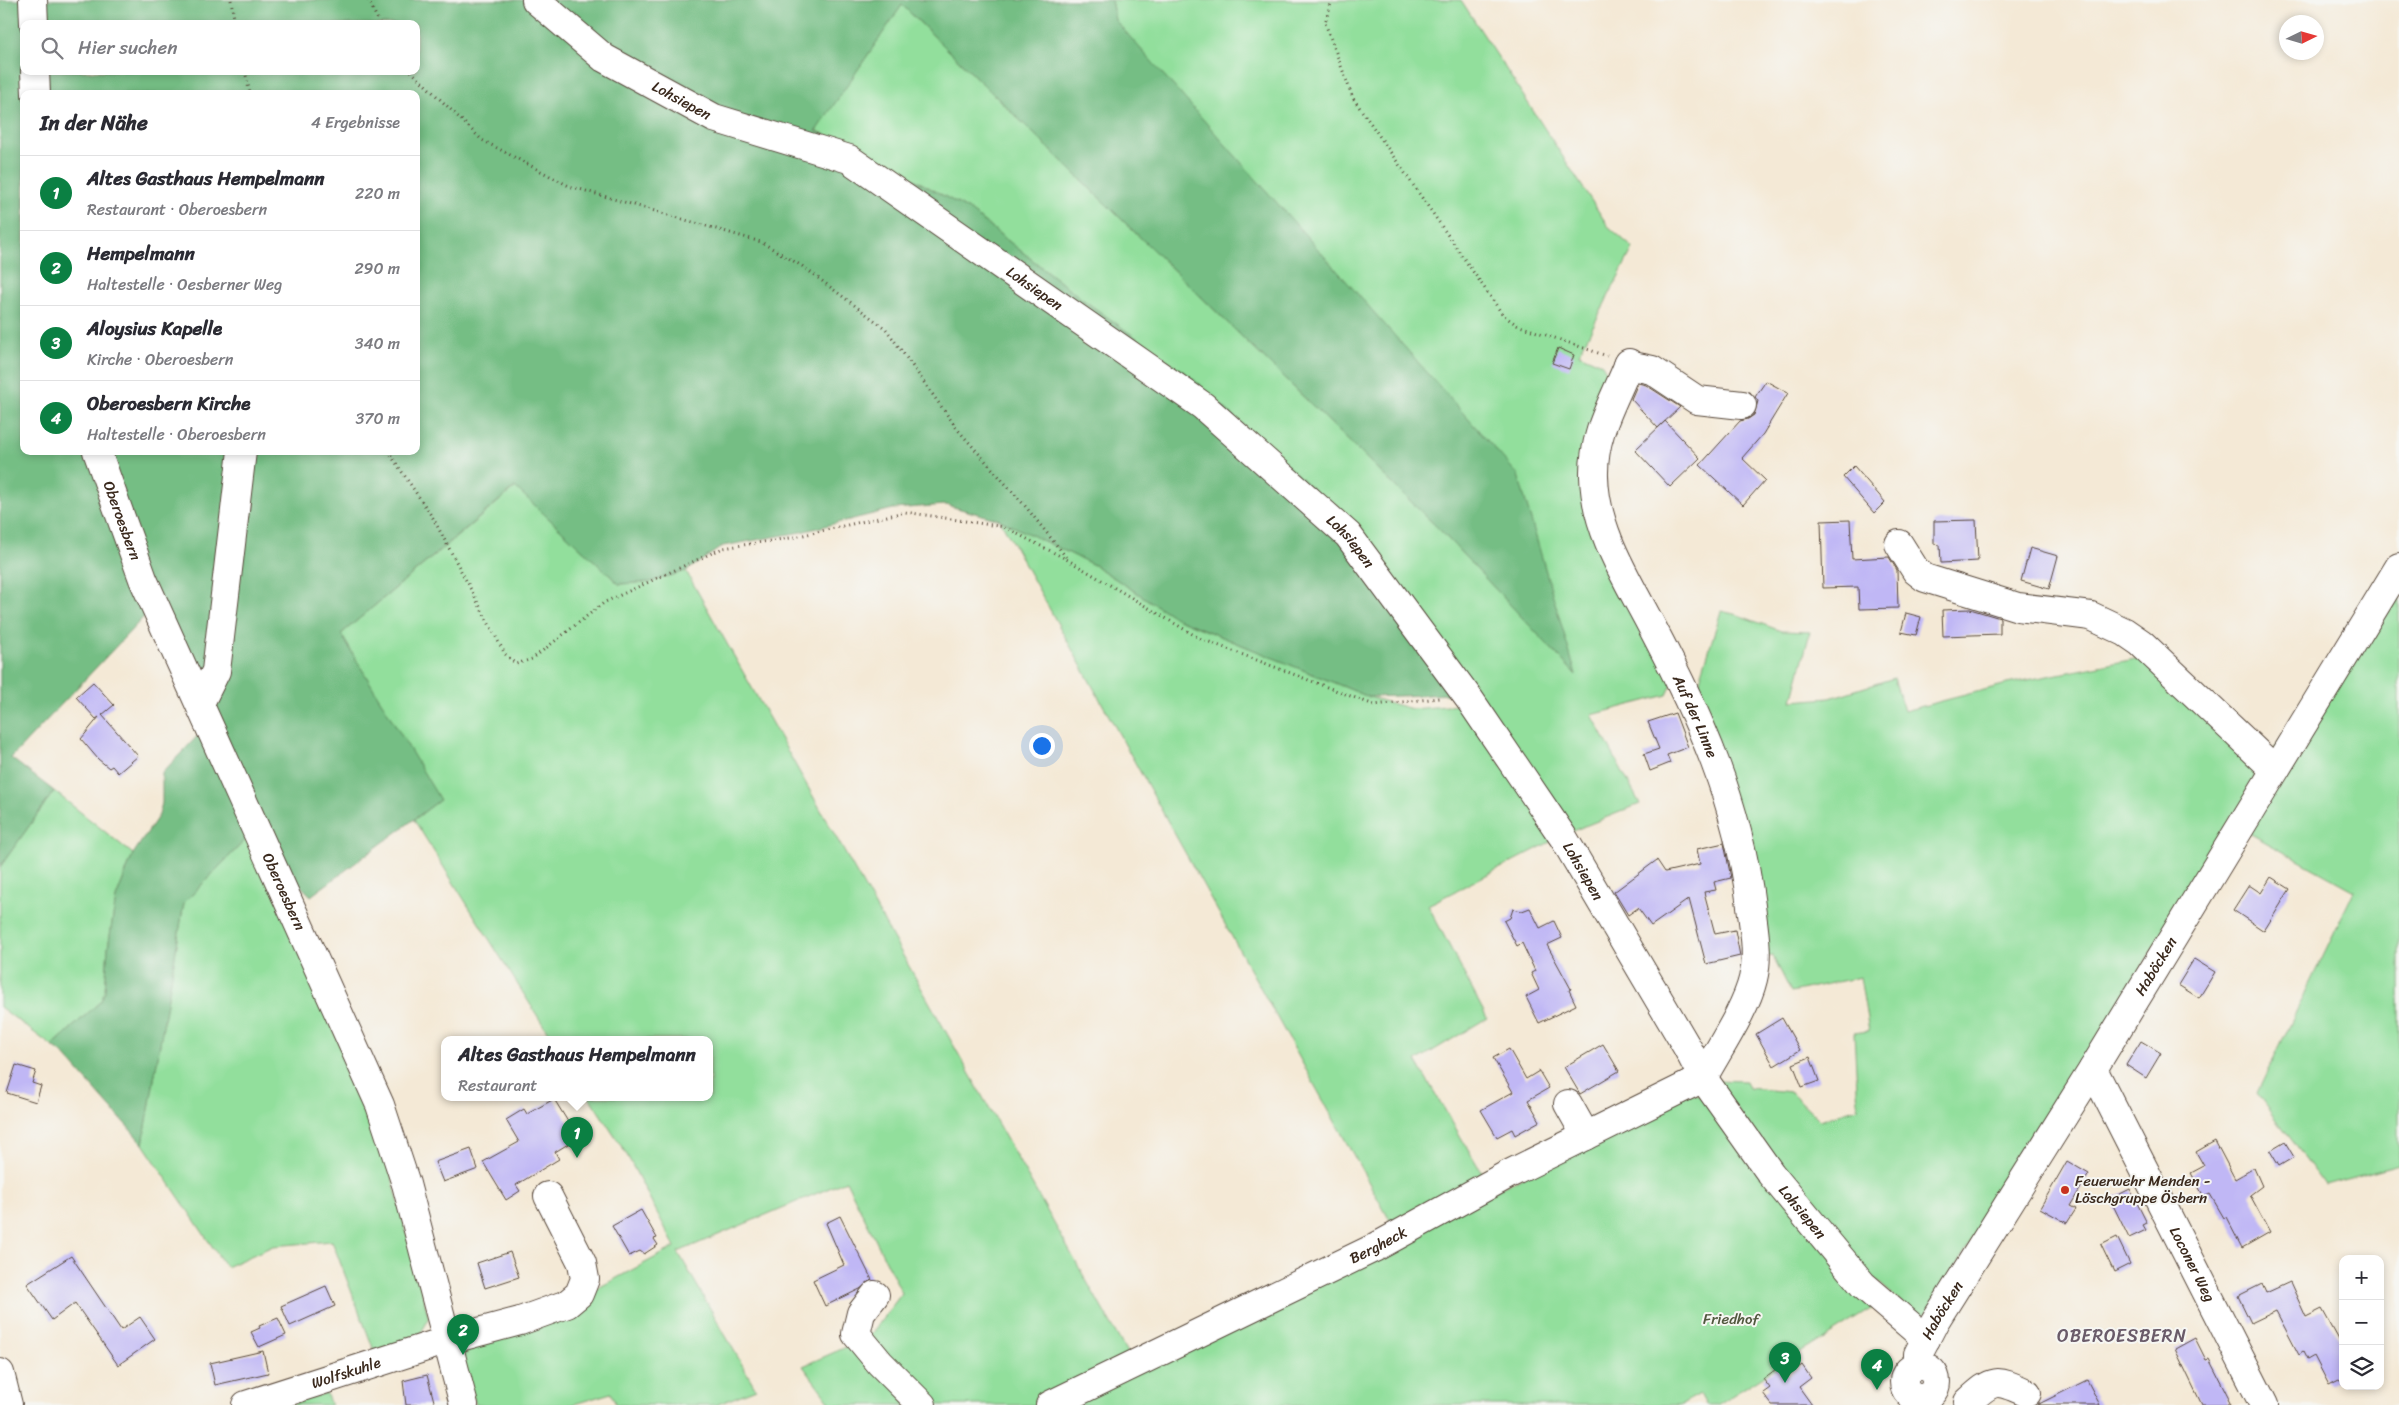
<!DOCTYPE html>
<html lang="de">
<head>
<meta charset="utf-8">
<style>
	:root { --surface:#fff; --page:#f7f7f7; --text:#2b2b33; --muted:#7c7c81; --line:#e1e1e2; --accent:#0b8043 }
	body { margin:0; font-family:Sriracha,sans-serif; background:var(--page); color:var(--text) }
	.controls { position:absolute; right:15px; bottom:15px; display:grid; overflow:hidden; border-radius:10px; box-shadow:0 2px 8px #0003 }
	.controls button { width:45px; height:45px; display:grid; place-items:center; padding:0; border:0; border-bottom:1px solid var(--line); background:var(--surface); color:var(--text); font:25px sans-serif }
	.compass { position:absolute; left:2279px; top:15px; width:45px; height:45px; border-radius:50%; background:var(--surface); box-shadow:0 2px 8px #0003; rotate:85deg }
	.you { position:absolute; left:1041px; top:745px; width:18px; height:18px; margin:-12px; border:4px solid #fff; border-radius:50%; background:#1a73e8; box-shadow:0 0 0 8px #1a73e833 }
	.badge { display:grid; place-items:center; width:32px; height:32px; border-radius:50%; background:var(--accent); color:#fff; font-size:16px; font-weight:700 }
	.pin { position:absolute; translate:-50% -41px; filter:drop-shadow(0 1px 2px #0008) }
	.pin::after { content:''; position:absolute; top:26px; width:18px; height:15px; background:inherit; clip-path:polygon(0 0,100% 0,50% 100%) }
	.popup { position:absolute; left:441px; top:1036px; width:272px; height:65px; box-sizing:border-box; display:grid; place-content:center; border-radius:10px; background:var(--surface); filter:drop-shadow(0 1px 4px #0005); font-size:16px; white-space:nowrap; color:var(--muted) }
	.popup b { font-size:19px; color:var(--text) }
	.popup::after { content:''; position:absolute; left:50%; top:100%; margin-left:-10px; border:10px solid transparent; border-top-color:var(--surface) }
	.list { margin:0; padding:0; list-style:none }
	h2 { display:flex; justify-content:space-between; align-items:center; height:65px; margin:0; padding:0 20px; font-size:21px }
	h2 small { font-size:16px; font-weight:400; color:var(--muted) }
	.list li { display:grid; grid-template-columns:32px 1fr auto; gap:15px; align-items:center; box-sizing:border-box; height:75px; padding:0 20px; border-top:1px solid var(--line) }
	.list b { display:block; font-size:19px; white-space:nowrap }
	.list p { margin:0; font-size:16px; white-space:nowrap; color:var(--muted) }
	.list em { font-size:16px; font-style:normal; color:var(--muted) }
	.icon { flex:none; width:28px; height:28px; fill:none; stroke:currentColor; stroke-width:2; stroke-linecap:round; stroke-linejoin:round }
	.map { position:relative; flex:none; width:2399px; height:1405px; overflow:hidden }
	.search { position:absolute; background:var(--surface); box-shadow:0 2px 8px #0003; left:20px; top:20px; width:400px; height:55px; display:flex; align-items:center; gap:12px; box-sizing:border-box; padding:0 18px; border-radius:10px; color:var(--muted); font-size:19px }
	.panel { position:absolute; background:var(--surface); box-shadow:0 2px 8px #0003; left:20px; top:90px; width:400px; height:365px; border-radius:10px }
	.map>svg:first-child { display:block }
</style>
</head>
<body>
<div class="map">
<svg width="2399" height="1405" viewBox="0 0 2399 1405">
	<rect width="100%" height="100%" fill="#f6f6f2"/>
	<filter id="ink" filterUnits="userSpaceOnUse"><feTurbulence type="fractalNoise" baseFrequency=".02" numOctaves="2"/><feDisplacementMap in="SourceGraphic" scale="10" xChannelSelector="R" yChannelSelector="G"/><feConvolveMatrix kernelMatrix="1 2 1 2 8 2 1 2 1" color-interpolation-filters="sRGB"/></filter>
	<filter id="wash" filterUnits="userSpaceOnUse"><feTurbulence type="fractalNoise" baseFrequency=".0096" numOctaves="4" result="noise"/><feDisplacementMap in="SourceGraphic" scale="20" xChannelSelector="R" yChannelSelector="G"/><feGaussianBlur stdDeviation="1.12" result="paint"/><feColorMatrix in="noise" values="0 0 0 0 0 0 0 0 0 0 0 0 0 0 0 0 0 1.4 0 .05"/><feComposite in="paint" operator="in"/></filter>
	<g filter="url(#wash)">
		<rect width="100%" height="100%" fill="#f4e9d6"/>
		<g fill="#92df9c" stroke="#66845d">
			<polygon points="1111,0 1461,0 1608,226 1633,248 1579,354 1602,364 1608,374 1587,463 1674,680 1667,695 1592,715 1640,804 1570,832 1192,378 1082,299 969,210 887,164 816,130 902,5 1439,529 1575,673 1115,20"/>
			<polygon points="516,487 619,584 650,582 686,571 1130,1358 1035,1405 832,1405 803,1366 869,1337 902,1293 846,1181 678,1252 756,1389 716,1405 616,1405 611,1393 571,1405 476,1405 459,1352 583,1296 675,1247 627,1155 589,1097 710,1097 710,1039 552,1039 414,820 439,800 341,634"/>
			<polygon points="1000,520 1094,565 1176,618 1369,697 1412,709 1458,705 1556,839 1428,905 1487,1018 1416,1061 1485,1178 1393,1226"/>
			<polygon points="2399,556 2399,1164 2325,1185 2257,1093 2354,891 2231,823 1925,1316 1919,1318 1859,1265 1714,1080 1746,1081 1749,1088 1791,1092 1820,1120 1858,1108 1854,1033 1869,1031 1860,977 1791,992 1773,956 1763,957 1695,691 1699,683 1721,611 1738,615 1781,631 1810,632 1792,701 1830,698 1894,678 1904,711 2007,684 2140,658 2254,765 2255,779"/>
			<polygon points="54,791 133,854 116,898 108,948 105,991 101,1001 52,1046 0,1007 0,867"/>
			<polygon points="249,836 383,1143 429,1319 419,1336 375,1353 332,1241 273,1246 226,1267 143,1144 184,903"/>
			<polygon points="1689,1093 1706,1097 1874,1307 1717,1405 1706,1405 1700,1394 1680,1405 1071,1405"/>
			<polygon points="326,1393 331,1405 287,1405"/>
		</g>
		<path fill="#75be84" stroke="#587451" fill-rule="evenodd" d="M0 0H1111L1115 20 1518 475 1576 675 1439 529 902 5 816 131 887 164 969 210 1082 299 1192 378 1366 538 1456 694 1369 697 1176 618 1094 565 1000 520 946 505 893 509 801 532 723 546 686 571 650 582 619 584 515 487 341 634 440 800 311 896 249 836 184 903 143 1144 65 1056 52 1046 101 1001 105 991 108 948 116 898 133 854 159 815 162 803V773L207 726 155 605 11 758 54 791 0 867ZM24 24H416V71H24ZM24 94H416V451H24Z"/>
		<g id="blocks">
			<g fill="#c0b7f5">
				<polygon points="1558,348 1574,355 1569,369 1552,363"/>
				<polygon points="1766,381 1788,393 1763,434 1742,458 1765,480 1743,505 1700,465 1740,421 1748,419 1754,415 1758,401 1755,397"/>
				<polygon points="1638,383 1646,385 1680,407 1658,428 1631,399"/>
				<polygon points="1665,421 1700,458 1670,487 1635,450"/>
				<polygon points="1854,466 1885,502 1874,513 1843,477"/>
				<polygon points="1850,520 1852,559 1889,557 1897,570 1898,608 1859,609 1858,587 1823,588 1821,521"/>
				<polygon points="1976,520 1978,561 1941,563 1940,545 1934,544 1934,521"/>
				<polygon points="2030,548 2058,556 2049,589 2021,581"/>
				<polygon points="1970,609 2000,618 2000,634 1943,636 1942,610"/>
				<polygon points="1906,613 1921,617 1916,635 1901,632"/>
				<polygon points="93,682 114,705 102,715 138,756 118,773 112,766 109,768 98,759 81,739 99,717 96,719 76,697"/>
				<polygon points="1675,713 1688,747 1667,755 1670,763 1650,771 1644,754 1659,749 1648,722"/>
				<polygon points="1724,843 1731,878 1714,882 1716,890 1704,892 1715,934 1735,930 1740,956 1706,964 1689,899 1651,926 1638,908 1628,915 1614,892 1657,860 1665,872 1700,864 1697,849"/>
				<polygon points="2271,877 2290,889 2264,931 2233,910 2249,885 2261,893"/>
				<polygon points="1530,908 1540,928 1554,921 1562,938 1547,945 1571,989 1569,990 1576,1005 1539,1023 1526,997 1539,990 1531,973 1535,971 1522,943 1517,946 1504,921 1510,918 1513,909 1522,911"/>
				<polygon points="2194,959 2215,972 2199,998 2178,985"/>
				<polygon points="1782,1018 1800,1050 1774,1066 1756,1034"/>
				<polygon points="2141,1041 2161,1053 2146,1078 2126,1065"/>
				<polygon points="1603,1044 1619,1071 1580,1094 1564,1067"/>
				<polygon points="1509,1049 1526,1079 1539,1071 1549,1088 1528,1100 1540,1121 1515,1135 1512,1129 1497,1137 1481,1110 1513,1092 1493,1058"/>
				<polygon points="1810,1057 1819,1081 1802,1087 1793,1064"/>
				<polygon points="16,1065 36,1071 32,1083 41,1086 36,1102 7,1093"/>
				<polygon points="554,1099 578,1138 555,1152 559,1159 516,1185 520,1191 506,1200 483,1162 519,1142 506,1120 524,1109 527,1114"/>
				<polygon points="2215,1141 2235,1179 2254,1168 2262,1186 2250,1195 2270,1232 2242,1248 2226,1217 2224,1218 2210,1194 2204,1197 2191,1173 2204,1166 2196,1152"/>
				<polygon points="2285,1142 2294,1157 2279,1166 2270,1151"/>
				<polygon points="471,1149 478,1169 443,1182 435,1162"/>
				<polygon points="2067,1161 2089,1174 2070,1206 2076,1209 2067,1223 2040,1208"/>
				<polygon points="2130,1189 2147,1223 2143,1225 2146,1230 2129,1238 2110,1199"/>
				<polygon points="641,1210 657,1238 654,1239 658,1245 644,1254 640,1251 629,1256 612,1226"/>
				<polygon points="840,1216 872,1280 860,1289 825,1306 813,1280 844,1265 826,1223"/>
				<polygon points="2117,1237 2130,1264 2114,1272 2101,1245"/>
				<polygon points="510,1252 519,1277 485,1288 477,1263"/>
				<polygon points="71,1256 121,1330 140,1317 155,1339 118,1365 75,1303 52,1320 27,1284"/>
				<polygon points="2290,1282 2306,1317 2322,1309 2343,1347 2343,1378 2329,1385 2314,1356 2307,1360 2303,1352 2299,1355 2276,1311 2251,1323 2238,1296 2262,1284 2266,1293"/>
				<polygon points="326,1286 335,1306 290,1326 281,1306"/>
				<polygon points="278,1318 286,1335 259,1347 251,1332 260,1328 259,1326"/>
				<polygon points="2195,1338 2206,1360 2209,1359 2229,1398 2227,1399 2230,1405 2202,1405 2175,1349"/>
				<polygon points="263,1351 268,1373 215,1385 210,1363"/>
				<polygon points="1802,1365 1811,1378 1799,1387 1812,1405 1772,1405 1763,1393 1770,1388 1763,1379 1780,1366 1787,1376"/>
				<polygon points="427,1375 435,1405 406,1405 403,1381"/>
				<polygon points="2087,1380 2100,1405 2037,1405"/>
			</g>
		</g>
	</g>
	<g filter="url(#ink)">
		<use href="#blocks" fill-opacity="0" stroke="#57473a" stroke-width="1"/>
		<g fill="none" stroke-linecap="round" stroke-linejoin="round">
			<defs>
				<g id="minor">
					<polyline points="33,0 34,24"/>
					<path id="s1" d="M536 0 604 58 714 118 849 159 1203 406 1348 535 1470 700 1563 837 1688 1049 1703 1078 1771 1174 1863 1285 1926 1339"/>
					<polyline points="35,71 36,94"/>
					<path id="s2" d="M1629 363C1614 402 1593 432 1594 476 1595 530 1627 579 1651 625 1700 718 1738 801 1751 906 1754 930 1759 955 1753 979 1746 1009 1718 1050 1703 1078"/>
					<polyline points="1628,365 1652,370 1697,400 1742,405"/>
					<path id="s3" d="M97 451 143 579 380 1105 406 1184 464 1405"/>
					<polyline points="1899,544 1916,571 1925,578 2018,607 2091,616 2125,632 2141,643 2274,769"/>
					<polyline points="200,703 216,671 242,451"/>
					<path id="s4" d="M2093 1069 2264 1405"/>
					<polyline points="1568,1104 1586,1136"/>
					<polyline points="875,1295 861,1313 856,1334 880,1363 922,1405"/>
					<path id="s5" d="M1918 1365V1354L1935 1321 2093 1069 2399 567"/>
					<circle cx="1920" cy="1382" r="16"/>
					<polyline points="0,1373 8,1405"/>
					<path d="M1968 1402C1994 1378 1996 1379 2027 1393"/>
					<path id="s6" d="M246 1405 445 1341 520 1321 567 1304 579 1294 585 1279 582 1263 548 1196"/>
					<path id="s7" d="M1050 1405 1374 1248 1507 1175 1703 1078"/>
				</g>
			</defs>
			<use href="#minor" stroke="#57473a" stroke-width="30"/>
			<g stroke="#57473a" stroke-width="3" stroke-dasharray="1 4" stroke-linecap="butt">
				<polyline points="231,0 235,24"/>
				<polyline points="368,0 380,24"/>
				<polyline points="1332,0 1325,23 1353,98 1503,315 1517,325 1607,356"/>
				<polyline points="245,71 250,94"/>
				<polyline points="411,71 482,140 569,186 761,242 802,266 886,329 958,430 1026,507 1066,557"/>
				<polyline points="388,451 433,518 505,654 516,664 532,659 605,602 723,548 790,538 905,512 1004,527 1068,560 1199,638 1374,705 1439,698"/>
			</g>
			<use href="#minor" stroke="#fff" stroke-width="28"/>
		</g>
	</g>
	<circle fill="#c8321e" stroke="#f6f6f2" stroke-width="2" cx="2065" cy="1190" r="5"/>
	<g text-anchor="middle" stroke-width="4" stroke-linejoin="round" paint-order="stroke">
		<g font-size="15" fill="#3b2a1e" stroke="#f6f6f2">
			<text dy="5" stroke="none"><textPath href="#s1" startOffset="178">Lohsiepen</textPath></text>
			<text dy="5" stroke="none"><textPath href="#s1" startOffset="582">Lohsiepen</textPath></text>
			<text dy="5" stroke="none"><textPath href="#s3" startOffset="74">Oberoesbern</textPath></text>
			<text dy="5" stroke="none"><textPath href="#s1" startOffset="988">Lohsiepen</textPath></text>
			<text dy="5" stroke="none"><textPath href="#s2" startOffset="382">Auf der Linne</textPath></text>
			<text dy="5" stroke="none"><textPath href="#s1" startOffset="1392">Lohsiepen</textPath></text>
			<text dy="5" stroke="none"><textPath href="#s3" startOffset="479">Oberoesbern</textPath></text>
			<text dy="5" stroke="none"><textPath href="#s5" startOffset="466">Haböcken</textPath></text>
			<text dy="5" stroke="none"><textPath href="#s1" startOffset="1798">Lohsiepen</textPath></text>
			<text dy="5" stroke="none"><textPath href="#s7" startOffset="365">Bergheck</textPath></text>
			<text dy="5" stroke="none"><textPath href="#s4" startOffset="219">Loconer Weg</textPath></text>
			<text dy="5" stroke="none"><textPath href="#s5" startOffset="61">Haböcken</textPath></text>
			<text dy="5" stroke="none"><textPath href="#s6" startOffset="105">Wolfskuhle</textPath></text>
		</g>
		<g font-size="15" fill="#3b2a1e" stroke="#f6f6f2" text-anchor="start">
			<text x="2075" y="1186">Feuerwehr Menden -<tspan x="2075" dy="17">Löschgruppe Ösbern</tspan></text>
		</g>
		<g font-size="15" fill="#51573e" stroke="#f6f6f2">
			<text x="1731" y="1324">Friedhof</text>
		</g>
		<g font-size="18" letter-spacing="1" fill="#6a5b69" stroke="#f6f6f2">
			<text x="2122" y="1342">OBEROESBERN</text>
		</g>
	</g>
</svg>
<div class="controls">
<button>+</button>
<button>−</button>
<button><svg class="icon" aria-label="layers" viewBox="0 0 24 24"><path d="M12 4l9 5-9 5-9-5zM3 14l9 5 9-5"/></svg></button>
</div>
<svg class="compass" viewBox="-18 -18 36 36"><path d="M0-13l5 13h-10z" fill="#e53935"/><path d="M0 13l5-13h-10z" fill="#7c7c81"/></svg>
<div class="you"></div>
<div class="pin badge" style="left:577px;top:1158px">1</div>
<div class="popup"><b>Altes Gasthaus Hempelmann</b>Restaurant</div>
<div class="pin badge" style="left:463px;top:1355px">2</div>
<div class="pin badge" style="left:1785px;top:1383px">3</div>
<div class="pin badge" style="left:1877px;top:1390px">4</div>
<div class="search"><svg class="icon" aria-label="search" viewBox="0 0 24 24"><circle cx="10" cy="10" r="6"/><path d="M15 15l6 6"/></svg>Hier suchen</div>
<section class="panel">
<h2>In der Nähe<small>4 Ergebnisse</small></h2>
<ul class="list">
<li><span class="badge">1</span><div><b>Altes Gasthaus Hempelmann</b><p>Restaurant · Oberoesbern</p></div><em>220 m</em></li>
<li><span class="badge">2</span><div><b>Hempelmann</b><p>Haltestelle · Oesberner Weg</p></div><em>290 m</em></li>
<li><span class="badge">3</span><div><b>Aloysius Kapelle</b><p>Kirche · Oberoesbern</p></div><em>340 m</em></li>
<li><span class="badge">4</span><div><b>Oberoesbern Kirche</b><p>Haltestelle · Oberoesbern</p></div><em>370 m</em></li>
</ul>
</section>
</div>
</body>
</html>
